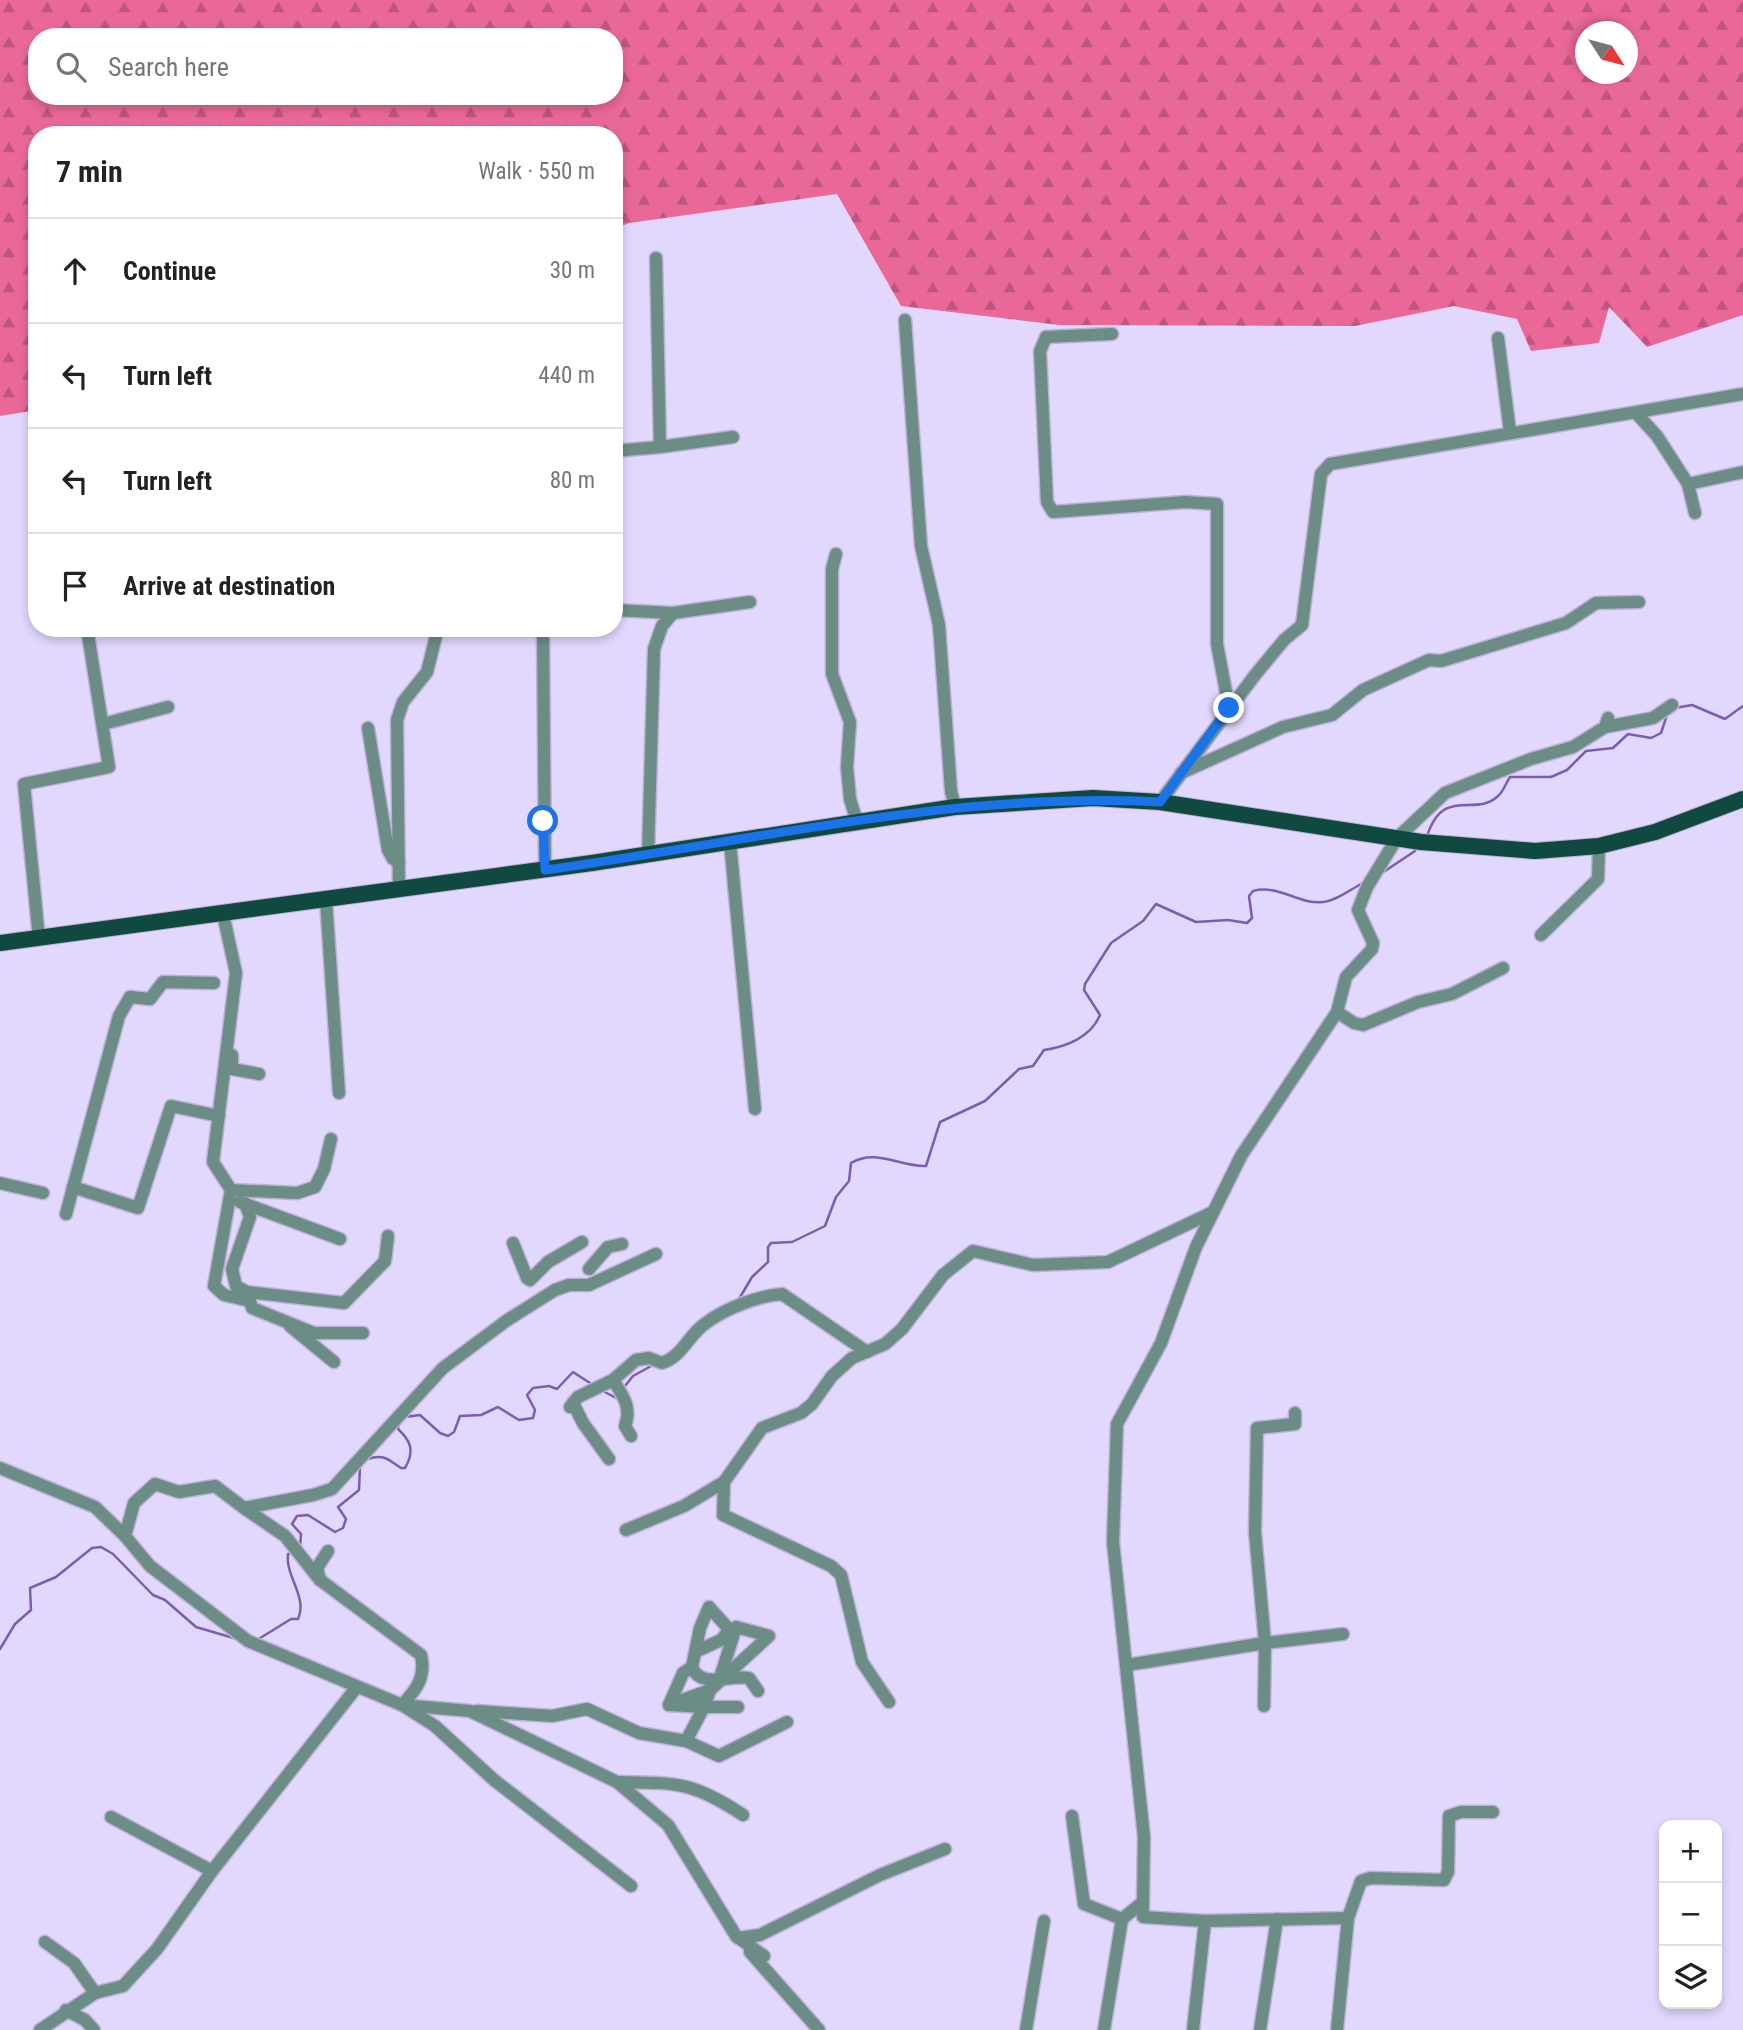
<!DOCTYPE html>
<html lang="en">
<head>
<meta charset="utf-8">
<style>
	:root { --surface:#fff; --page:#f2f2f2; --text:#222; --muted:#767676; --line:#e0e0e0 }
	body { margin:0; font-family:"Roboto Condensed",sans-serif; background:var(--page); color:var(--text) }
	.controls { position:absolute; right:21px; bottom:21px; display:grid; overflow:hidden; border-radius:14px; box-shadow:0 4px 10px #0003 }
	.controls button { width:63px; height:63px; display:grid; place-items:center; padding:0; border:0; border-bottom:2px solid var(--line); background:var(--surface); color:var(--text); font:35px sans-serif }
	.compass { position:absolute; left:1575px; top:21px; width:63px; height:63px; border-radius:50%; background:var(--surface); box-shadow:0 4px 10px #0003; rotate:126deg }
	.stop { position:absolute; width:21px; height:21px; margin:-16px; border:5px solid #1a73e8; border-radius:50%; background:#fff }
	.stop.end { background:#1a73e8; border-color:#fff; box-shadow:0 2px 7px #0008 }
	.list { margin:0; padding:0; list-style:none }
	h2 { display:flex; justify-content:space-between; align-items:center; height:91px; margin:0; padding:0 28px; font-size:30px }
	h2 small { font-size:23px; font-weight:400; color:var(--muted) }
	.list li { display:grid; grid-template-columns:46px 1fr auto; gap:21px; align-items:center; box-sizing:border-box; height:105px; padding:0 28px; border-top:2px solid var(--line) }
	.list b { display:block; font-size:26px; white-space:nowrap }
	.list em { font-size:23px; font-style:normal; color:var(--muted) }
	.icon { flex:none; width:38px; height:38px; fill:none; stroke:currentColor; stroke-width:2; stroke-linecap:round; stroke-linejoin:round }
	.map { position:relative; flex:none; width:1743px; height:2030px; overflow:hidden }
	.search { position:absolute; background:var(--surface); box-shadow:0 4px 10px #0003; left:28px; top:28px; width:595px; height:77px; display:flex; align-items:center; gap:18px; box-sizing:border-box; padding:0 24px; border-radius:28px; color:var(--muted); font-size:26px }
	.panel { position:absolute; background:var(--surface); box-shadow:0 4px 10px #0003; left:28px; top:126px; width:595px; height:511px; border-radius:28px }
	.map>svg:first-child { display:block }
</style>
</head>
<body>
<div class="map">
<svg width="1743" height="2030" viewBox="0 0 1743 2030">
	<defs>
		<pattern id="forest-firs" width="22" height="20" patternUnits="userSpaceOnUse" patternTransform="scale(1.75)"><rect width="22" height="20" fill="#ea6898"/><path d="M5 1l3.5 6h-7zM16 11l3.5 6h-7z" fill="#be557d"/></pattern>
	</defs>
	<rect width="100%" height="100%" fill="#e2d7fd"/>
	<path fill="url(#forest-firs)" fill-rule="evenodd" d="M0 0H1743V315L1647 347 1609 307 1599 343 1531 351 1517 319 1454 306 1355 326 1059 325 901 306 837 194 629 223 614 229V135H37V410L0 416ZM1586 32H1628V74H1586ZM37 37H614V96H37Z"/>
	<g fill="none" stroke-linecap="round" stroke-linejoin="round">
		<g stroke="#7d5cb4" stroke-width="2.5">
			<polyline points="1675,708 1692,705 1725,719 1743,706"/>
			<path d="M1427 836C1444 785 1475 818 1498 796 1503 792 1506 783 1510 777H1551L1567 770 1586 751 1613 748 1628 734 1651 738 1661 733 1667 715"/>
			<polyline points="1382,873 1415,851"/>
			<path d="M739 1299 752 1277 768 1262V1247L771 1243 792 1242 825 1226 836 1197 849 1181 851 1163C876 1148 900 1167 926 1166L940 1122 985 1101 1019 1069 1033 1066 1044 1050C1066 1047 1091 1037 1100 1015L1084 990 1085 984 1111 943 1143 921 1156 904 1196 922 1228 920 1247 923 1252 918 1249 896 1253 891C1279 884 1299 905 1323 902 1336 901 1351 889 1363 883"/>
			<polyline points="625,1386 633,1376 653,1365"/>
			<polyline points="603,1391 618,1399"/>
			<polyline points="405,1417 420,1415 440,1433 448,1436 454,1432 460,1416 481,1415 498,1407 519,1420 533,1418 535,1410 527,1395 533,1388 549,1386 557,1389 573,1372 593,1385"/>
			<path d="M367 1459C385 1454 387 1459 401 1468H405C415 1451 411 1441 398 1429L399 1422"/>
			<polyline points="300,1547 301,1534 292,1524 297,1516 308,1515 335,1532 343,1528 346,1519 338,1507 359,1490 360,1466"/>
			<path d="M257 1640 291 1619H298C308 1597 285 1576 288 1554L292 1553"/>
			<polyline points="0,1649 15,1624 31,1610 30,1588 56,1577 92,1548 101,1547 113,1554 153,1595 165,1600 196,1627 237,1639"/>
		</g>
		<defs>
			<g id="minor">
				<polyline points="905,320 921,546 939,625 951,791 955,807"/>
				<polyline points="1112,334 1046,337 1040,351 1047,502 1053,512 1185,502 1217,504 1217,644 1229,708"/>
				<polyline points="1498,338 1510,432"/>
				<polyline points="1636,413 1657,436 1688,484 1695,513"/>
				<polyline points="660,447 733,437"/>
				<polyline points="614,451 660,447 656,258"/>
				<polyline points="1688,484 1743,472"/>
				<polyline points="836,554 832,569 832,674 850,722 847,767 850,799 857,822"/>
				<polyline points="614,610 673,613 750,602"/>
				<polyline points="543,628 545,870"/>
				<polyline points="103,724 168,707"/>
				<polyline points="1605,727 1653,718 1672,705"/>
				<polyline points="368,728 388,850 393,859 399,862"/>
				<polyline points="1181,773 1283,727 1332,715 1363,690 1429,660 1441,661 1566,623 1596,603 1639,602"/>
				<polyline points="1160,802 1255,675 1284,640 1302,625 1321,474 1330,464 1743,394"/>
				<polyline points="730,842 755,1109"/>
				<polyline points="648,855 654,649 662,626 673,613"/>
				<polyline points="399,890 397,720 403,702 427,672 438,628"/>
				<polyline points="326,900 339,1093"/>
				<polyline points="223,914 236,973 213,1162 231,1190 214,1286 224,1295 250,1301 252,1308 314,1333 363,1333"/>
				<polyline points="1541,935 1598,879 1599,846"/>
				<polyline points="39,939 24,784 109,767 87,628"/>
				<polyline points="1337,1012 1354,1023 1363,1025 1418,1002 1452,994 1503,968"/>
				<polyline points="232,1055 232,1069 259,1074"/>
				<polyline points="0,1183 43,1193"/>
				<polyline points="73,1187 138,1208 171,1106 219,1116"/>
				<polyline points="231,1190 297,1193 315,1187 324,1169 331,1139"/>
				<polyline points="240,1202 340,1239"/>
				<polyline points="245,1203 250,1217 232,1269 236,1286 247,1292 344,1303 385,1261 388,1236"/>
				<polyline points="66,1214 119,1016 130,997 150,999 163,982 214,983"/>
				<polyline points="513,1243 527,1278 530,1280 548,1262 582,1242"/>
				<polyline points="589,1269 608,1247 622,1244"/>
				<polyline points="290,1326 334,1362"/>
				<path d="M613 1380C623 1396 632 1407 625 1426L631 1436"/>
				<polyline points="573,1403 583,1423 609,1459"/>
				<path d="M570 1407 578 1397 613 1380 636 1360 649 1358 662 1363C683 1356 688 1335 706 1323 726 1308 758 1296 782 1294L867 1352"/>
				<polyline points="0,1468 95,1507 125,1536 150,1566 248,1641 402,1705 435,1726 494,1780 631,1886"/>
				<polyline points="724,1482 723,1515 831,1566 841,1575 862,1662 889,1702"/>
				<path d="M244 1508 285 1536 320 1580 421 1655C426 1677 417 1689 402 1705L470 1711 617 1782 668 1825 736 1936 764 1956"/>
				<polyline points="626,1530 684,1506 724,1482 762,1428 801,1413 812,1404 832,1376 852,1358 885,1344 902,1329 943,1275 973,1251 1033,1265 1108,1262 1211,1213"/>
				<polyline points="125,1536 134,1503 155,1484 179,1492 215,1486 244,1508 313,1495 332,1489 443,1368 506,1321 555,1290 569,1285 589,1285 656,1254"/>
				<polyline points="320,1580 317,1568 328,1551"/>
				<polyline points="1127,1665 1265,1643 1343,1634"/>
				<path d="M692 1667C701 1690 732 1674 749 1678L758 1691"/>
				<polyline points="710,1690 769,1636 736,1627 719,1681"/>
				<polygon points="710,1690 704,1707 669,1705"/>
				<polyline points="669,1705 683,1673 692,1667 700,1628 709,1607 727,1627 727,1633 721,1640 697,1651"/>
				<polyline points="1264,1706 1265,1643 1255,1532 1257,1428 1295,1424 1295,1413"/>
				<polyline points="477,1711 552,1716 587,1709 639,1733 686,1741 719,1756 787,1722"/>
				<polyline points="686,1741 704,1707 738,1707"/>
				<path d="M617 1782C676 1783 692 1781 743 1815"/>
				<polyline points="1072,1816 1084,1904 1122,1919"/>
				<polyline points="111,1817 212,1871"/>
				<polyline points="1143,1902 1143,1917 1205,1921"/>
				<polyline points="1348,1918 1361,1881 1371,1878 1444,1880 1448,1872 1449,1816 1461,1812 1493,1812"/>
				<polyline points="738,1938 760,1935 880,1875 945,1849"/>
				<polyline points="45,1942 74,1963 95,1993 123,1986 157,1949 212,1871 356,1688"/>
				<polyline points="750,1952 819,2030"/>
				<polyline points="66,2010 85,2020 94,2030"/>
				<polyline points="40,2030 95,1993"/>
				<polyline points="1026,2030 1044,1921"/>
				<polyline points="1104,2030 1122,1919 1143,1902 1144,1837 1113,1542 1117,1424 1161,1343 1196,1247 1241,1156 1337,1012 1346,977 1372,949 1373,943 1358,910 1367,887 1397,838 1445,793 1531,759 1573,747 1605,727 1608,718"/>
				<polyline points="1193,2030 1205,1921 1348,1918 1337,2030"/>
				<polyline points="1260,2030 1277,1919"/>
			</g>
			<polyline id="major" points="0,943 592,863 955,807 1093,798 1160,802 1421,842 1535,851 1599,846 1655,832 1743,799"/>
		</defs>
		<use href="#minor" stroke="#bdb2d5" stroke-width="15"/>
		<use href="#major" stroke="#bdb2d5" stroke-width="18"/>
		<use href="#minor" stroke="#6c8d86" stroke-width="12"/>
		<use href="#major" stroke="#10493f" stroke-width="16"/>
	</g>
	<g fill="none" stroke-linecap="round" stroke-linejoin="round">
		<path stroke="#1a73e8" stroke-width="9" d="M543 821 545 870C749 842 953 791 1160 802L1229 708"/>
	</g>
</svg>
<div class="controls">
<button>+</button>
<button>−</button>
<button><svg class="icon" aria-label="layers" viewBox="0 0 24 24"><path d="M12 4l9 5-9 5-9-5zM3 14l9 5 9-5"/></svg></button>
</div>
<svg class="compass" viewBox="-18 -18 36 36"><path d="M0-13l5 13h-10z" fill="#e53935"/><path d="M0 13l5-13h-10z" fill="#767676"/></svg>
<div class="stop" style="left:543px;top:821px"></div>
<div class="stop end" style="left:1229px;top:708px"></div>
<div class="search"><svg class="icon" aria-label="search" viewBox="0 0 24 24"><circle cx="10" cy="10" r="6"/><path d="M15 15l6 6"/></svg>Search here</div>
<section class="panel">
<h2>7 min<small>Walk · 550 m</small></h2>
<ul class="list">
<li><svg class="icon" aria-label="ahead" viewBox="0 0 24 24"><path d="M12 20V5M6 11l6-6 6 6"/></svg><div><b>Continue</b></div><em>30 m</em></li>
<li><svg class="icon" aria-label="left" viewBox="0 0 24 24"><path d="M17 20v-9H6M10 6l-5 5 5 5"/></svg><div><b>Turn left</b></div><em>440 m</em></li>
<li><svg class="icon" aria-label="left" viewBox="0 0 24 24"><path d="M17 20v-9H6M10 6l-5 5 5 5"/></svg><div><b>Turn left</b></div><em>80 m</em></li>
<li><svg class="icon" aria-label="arrive" viewBox="0 0 24 24"><path d="M6 21V4h12l-3 4 3 4H6"/></svg><div><b>Arrive at destination</b></div></li>
</ul>
</section>
</div>
</body>
</html>
